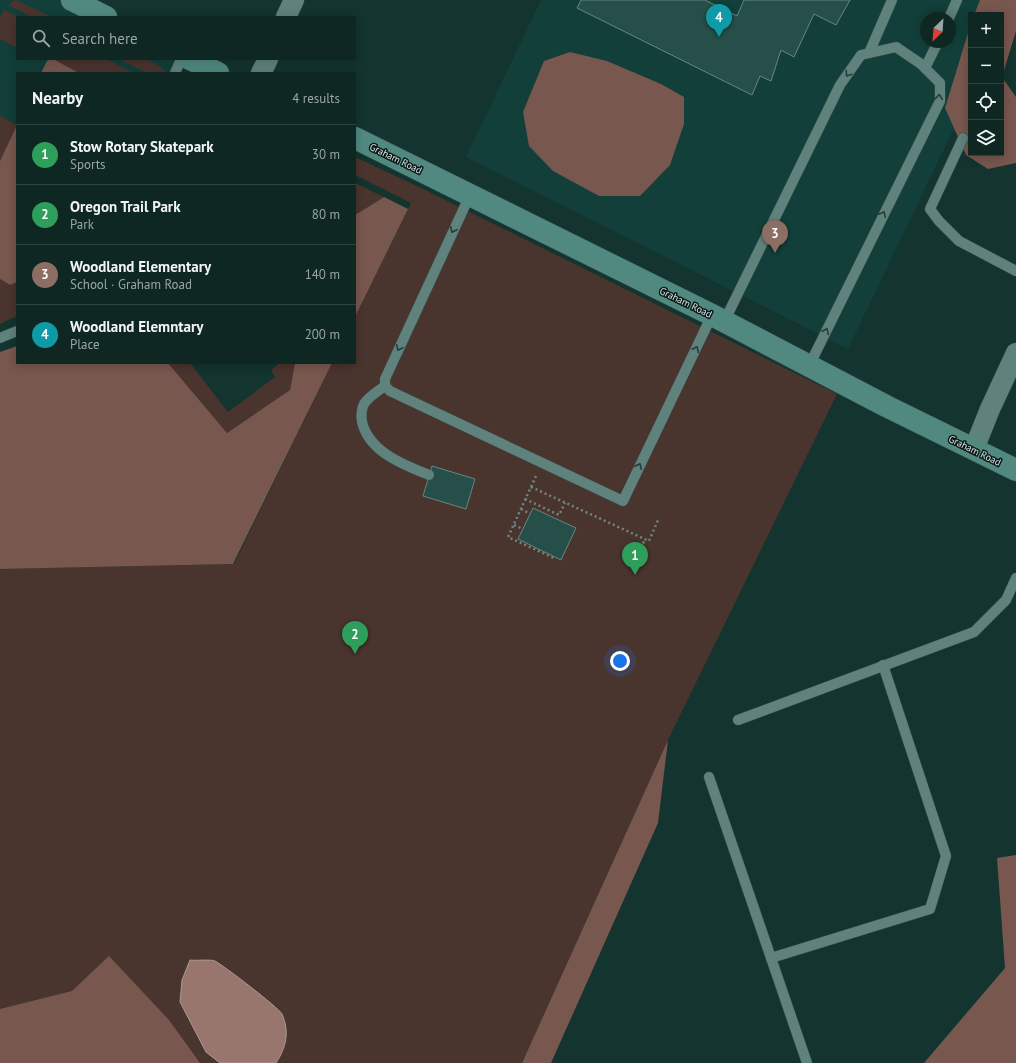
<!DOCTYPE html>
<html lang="en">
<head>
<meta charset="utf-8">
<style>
	:root { --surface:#0e2723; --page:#1c3330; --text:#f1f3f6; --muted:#9ba5a6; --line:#2e4441; --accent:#bca0f2 }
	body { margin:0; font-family:"PT Sans",sans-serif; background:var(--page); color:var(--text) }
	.controls { position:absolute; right:12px; top:12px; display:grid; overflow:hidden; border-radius:0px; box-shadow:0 2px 10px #0003 }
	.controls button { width:36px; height:36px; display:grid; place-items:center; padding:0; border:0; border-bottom:1px solid var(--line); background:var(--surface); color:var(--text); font:20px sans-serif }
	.compass { position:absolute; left:920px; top:12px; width:36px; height:36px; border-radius:50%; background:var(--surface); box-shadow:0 2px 10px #0003; rotate:205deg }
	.you { position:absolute; left:620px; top:661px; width:14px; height:14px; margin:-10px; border:3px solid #fff; border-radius:50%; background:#1a73e8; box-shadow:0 0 0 6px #1a73e833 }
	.badge { display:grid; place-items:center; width:26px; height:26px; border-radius:50%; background:var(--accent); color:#fff; font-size:13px; font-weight:700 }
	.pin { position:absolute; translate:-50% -33px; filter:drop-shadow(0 1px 2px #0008) }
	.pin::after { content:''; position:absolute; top:21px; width:14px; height:12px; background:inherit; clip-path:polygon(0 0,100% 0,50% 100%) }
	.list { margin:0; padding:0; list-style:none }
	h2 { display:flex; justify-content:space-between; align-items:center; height:52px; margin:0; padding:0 16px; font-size:17px }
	h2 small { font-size:13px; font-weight:400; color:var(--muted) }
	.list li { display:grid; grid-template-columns:26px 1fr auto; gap:12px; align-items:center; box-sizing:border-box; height:60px; padding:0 16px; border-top:1px solid var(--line) }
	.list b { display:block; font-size:15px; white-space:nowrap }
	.list p { margin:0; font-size:13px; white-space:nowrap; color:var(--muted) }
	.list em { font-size:13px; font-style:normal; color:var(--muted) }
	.icon { flex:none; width:22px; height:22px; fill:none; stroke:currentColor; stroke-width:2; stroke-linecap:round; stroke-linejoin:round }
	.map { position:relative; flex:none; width:1016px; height:1063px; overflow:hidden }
	.search { position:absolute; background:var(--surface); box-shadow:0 2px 10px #0003; left:16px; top:16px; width:340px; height:44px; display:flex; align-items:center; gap:10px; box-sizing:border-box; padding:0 14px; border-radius:0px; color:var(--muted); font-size:15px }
	.panel { position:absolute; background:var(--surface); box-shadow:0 2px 10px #0003; left:16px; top:72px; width:340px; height:292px; border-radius:0px }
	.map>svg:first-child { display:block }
</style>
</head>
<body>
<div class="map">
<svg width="1016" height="1063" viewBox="0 0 1016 1063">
	<rect width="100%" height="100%" fill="#13342f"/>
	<g fill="#123f39" fill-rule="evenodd">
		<polygon points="0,0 72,0 106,17 17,17 17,59 181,59 175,73 17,73 17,238 0,230"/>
		<path d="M541 0H1016L1001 15H971V93L848 349 466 157ZM926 18H950V42H926Z"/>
	</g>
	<g fill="#4a342e">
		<polygon points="15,0 16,0 52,17 32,17 8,5"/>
		<polygon points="4,10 19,17 17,17 17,48 0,39 0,18"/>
		<polygon points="53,59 106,59 134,73 79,73"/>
		<path d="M118 59C137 59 152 57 166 72L147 73Z"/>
		<polygon points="0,116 17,125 0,161"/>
		<polygon points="355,157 419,187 837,394 668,740 522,1063 0,1063 0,569 234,564 332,363 355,363 355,317 411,203 355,175"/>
		<polygon points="355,183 384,197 355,215"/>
		<polygon points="0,279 10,285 17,282 17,316 0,324"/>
		<polygon points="168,363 190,363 228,412 275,377 271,370 280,363 295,363 290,390 227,433"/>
	</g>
	<g fill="#78574e">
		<polygon points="980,0 1016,0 1016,31 1002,77 1016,97 1016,163 988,169 966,155 945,108 971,23 971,153 1001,153 1001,15 974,15"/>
		<polygon points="570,52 607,61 661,84 684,97 684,124 670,165 640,196 599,196 553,171 529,146 523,112 544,61"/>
		<polygon points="48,59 53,59 79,73 41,73"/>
		<polygon points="17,125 17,282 10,285 0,279 0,161"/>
		<polygon points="384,197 408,209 355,317 355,215"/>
		<polygon points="17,346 17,363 168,363 227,433 290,390 295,363 332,363 233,564 0,569 0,352"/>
		<polygon points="668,740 658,823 551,1063 522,1063"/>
		<polygon points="1016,855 1016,1063 924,1063 1005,968 997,858"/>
		<polygon points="109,956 169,1020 200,1063 0,1063 0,1009 72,991"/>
	</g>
	<path fill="#99766d" stroke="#ab9890" d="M190 960C197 961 209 959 215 961 223 965 279 1008 282 1014 290 1032 286 1048 276 1063H220L206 1052 180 1002 182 980Z"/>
	<g fill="#274f49" stroke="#658781">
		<polygon points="581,0 705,0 737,16 744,0 850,0 836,25 814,14 794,57 781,50 771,81 760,76 752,95 577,8"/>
		<polygon points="432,466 475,479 466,509 423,496"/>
		<polygon points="533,508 576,528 561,560 518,539"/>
	</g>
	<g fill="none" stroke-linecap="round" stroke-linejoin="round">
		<defs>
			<g id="service">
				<polyline points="949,18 957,0"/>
				<polyline points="869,53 892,0"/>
				<polyline points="925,68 938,42"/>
				<polyline points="175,73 181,59"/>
				<polyline points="963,138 930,209 939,221 959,241 1016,271"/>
				<polyline points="470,195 385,379 385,386 390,391 623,501 712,315"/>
				<polyline points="724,322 840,85 861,55 896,47 921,64 940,83 940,101 809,366"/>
				<polyline points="0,338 17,331"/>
				<path d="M385 386C378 391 368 397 364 404 361 410 361 416 362 422 369 452 404 465 429 475"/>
				<polyline points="738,720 974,632 1006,600 1016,578"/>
				<polyline points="709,777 807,1063"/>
				<polyline points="771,958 930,909 946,856 883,665"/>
			</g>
			<g id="minor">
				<polyline points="286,17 294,0"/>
				<polyline points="261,73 268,59"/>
				<polyline points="974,449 990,409 1016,353"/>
			</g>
			<g id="secondary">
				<polyline points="72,0 106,17"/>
				<polyline points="190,59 218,73"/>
				<polyline points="355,138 712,315 886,406 1016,470"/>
			</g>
		</defs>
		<use href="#service" stroke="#37504c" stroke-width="11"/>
		<use href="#minor" stroke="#37504c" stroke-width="21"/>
		<use href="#secondary" stroke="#37504c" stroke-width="23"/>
		<g stroke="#6f8884" stroke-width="2.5" stroke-dasharray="2 3" stroke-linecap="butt">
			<polyline points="536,476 508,537 556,559"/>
			<polyline points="531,487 649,541 659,518"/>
			<polyline points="525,499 559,515 565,503"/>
			<polyline points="521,509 530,514"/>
			<polyline points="514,525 523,529"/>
			<polyline points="641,548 645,539"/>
		</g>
		<use href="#service" stroke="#60827c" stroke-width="10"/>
		<use href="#minor" stroke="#60827c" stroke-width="20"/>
		<use href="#secondary" stroke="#518981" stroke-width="22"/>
	</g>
	<defs><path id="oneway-chevron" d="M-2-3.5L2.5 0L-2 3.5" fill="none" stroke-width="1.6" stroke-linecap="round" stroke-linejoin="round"/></defs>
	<g stroke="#293d3a">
		<use href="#oneway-chevron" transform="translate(848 74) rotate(124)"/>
		<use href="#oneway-chevron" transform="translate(939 97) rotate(-84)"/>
		<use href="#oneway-chevron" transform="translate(883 214) rotate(-64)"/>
		<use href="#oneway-chevron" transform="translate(453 230) rotate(115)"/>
		<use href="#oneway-chevron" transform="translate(826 331) rotate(-64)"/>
		<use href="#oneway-chevron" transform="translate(399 348) rotate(115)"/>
		<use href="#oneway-chevron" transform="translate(696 349) rotate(-64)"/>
		<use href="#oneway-chevron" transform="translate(639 466) rotate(-65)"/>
	</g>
	<g text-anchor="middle" stroke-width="3" stroke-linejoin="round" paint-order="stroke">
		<g font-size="10" fill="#d5e6e3" stroke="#0b1816">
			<text transform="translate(396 158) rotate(26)" y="4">Graham Road</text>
			<text transform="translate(686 302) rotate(26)" y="4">Graham Road</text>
			<text transform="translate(975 450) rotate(26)" y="4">Graham Road</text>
		</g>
	</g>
</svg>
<div class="controls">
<button>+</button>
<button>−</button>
<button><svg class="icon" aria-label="locate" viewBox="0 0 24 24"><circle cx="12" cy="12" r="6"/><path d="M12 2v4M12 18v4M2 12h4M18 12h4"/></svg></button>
<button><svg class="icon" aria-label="layers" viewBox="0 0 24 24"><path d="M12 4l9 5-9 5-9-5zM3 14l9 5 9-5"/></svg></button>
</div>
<svg class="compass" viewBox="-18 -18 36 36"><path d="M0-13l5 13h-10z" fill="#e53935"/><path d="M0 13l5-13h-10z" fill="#9ba5a6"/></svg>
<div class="you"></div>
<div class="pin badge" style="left:635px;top:575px;background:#2e9e5b">1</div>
<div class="pin badge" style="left:355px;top:654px;background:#2e9e5b">2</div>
<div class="pin badge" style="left:775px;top:253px;background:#8d6e63">3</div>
<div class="pin badge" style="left:719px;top:37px;background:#0f9aa8">4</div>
<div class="search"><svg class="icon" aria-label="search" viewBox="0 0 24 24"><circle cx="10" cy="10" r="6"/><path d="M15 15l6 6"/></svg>Search here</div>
<section class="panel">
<h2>Nearby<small>4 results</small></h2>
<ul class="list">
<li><span class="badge" style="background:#2e9e5b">1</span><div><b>Stow Rotary Skatepark</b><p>Sports</p></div><em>30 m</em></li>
<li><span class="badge" style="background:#2e9e5b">2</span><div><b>Oregon Trail Park</b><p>Park</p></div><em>80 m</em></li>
<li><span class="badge" style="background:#8d6e63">3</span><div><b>Woodland Elementary</b><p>School · Graham Road</p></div><em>140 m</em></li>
<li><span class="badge" style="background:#0f9aa8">4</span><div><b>Woodland Elemntary</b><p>Place</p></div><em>200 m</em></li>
</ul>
</section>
</div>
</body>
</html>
